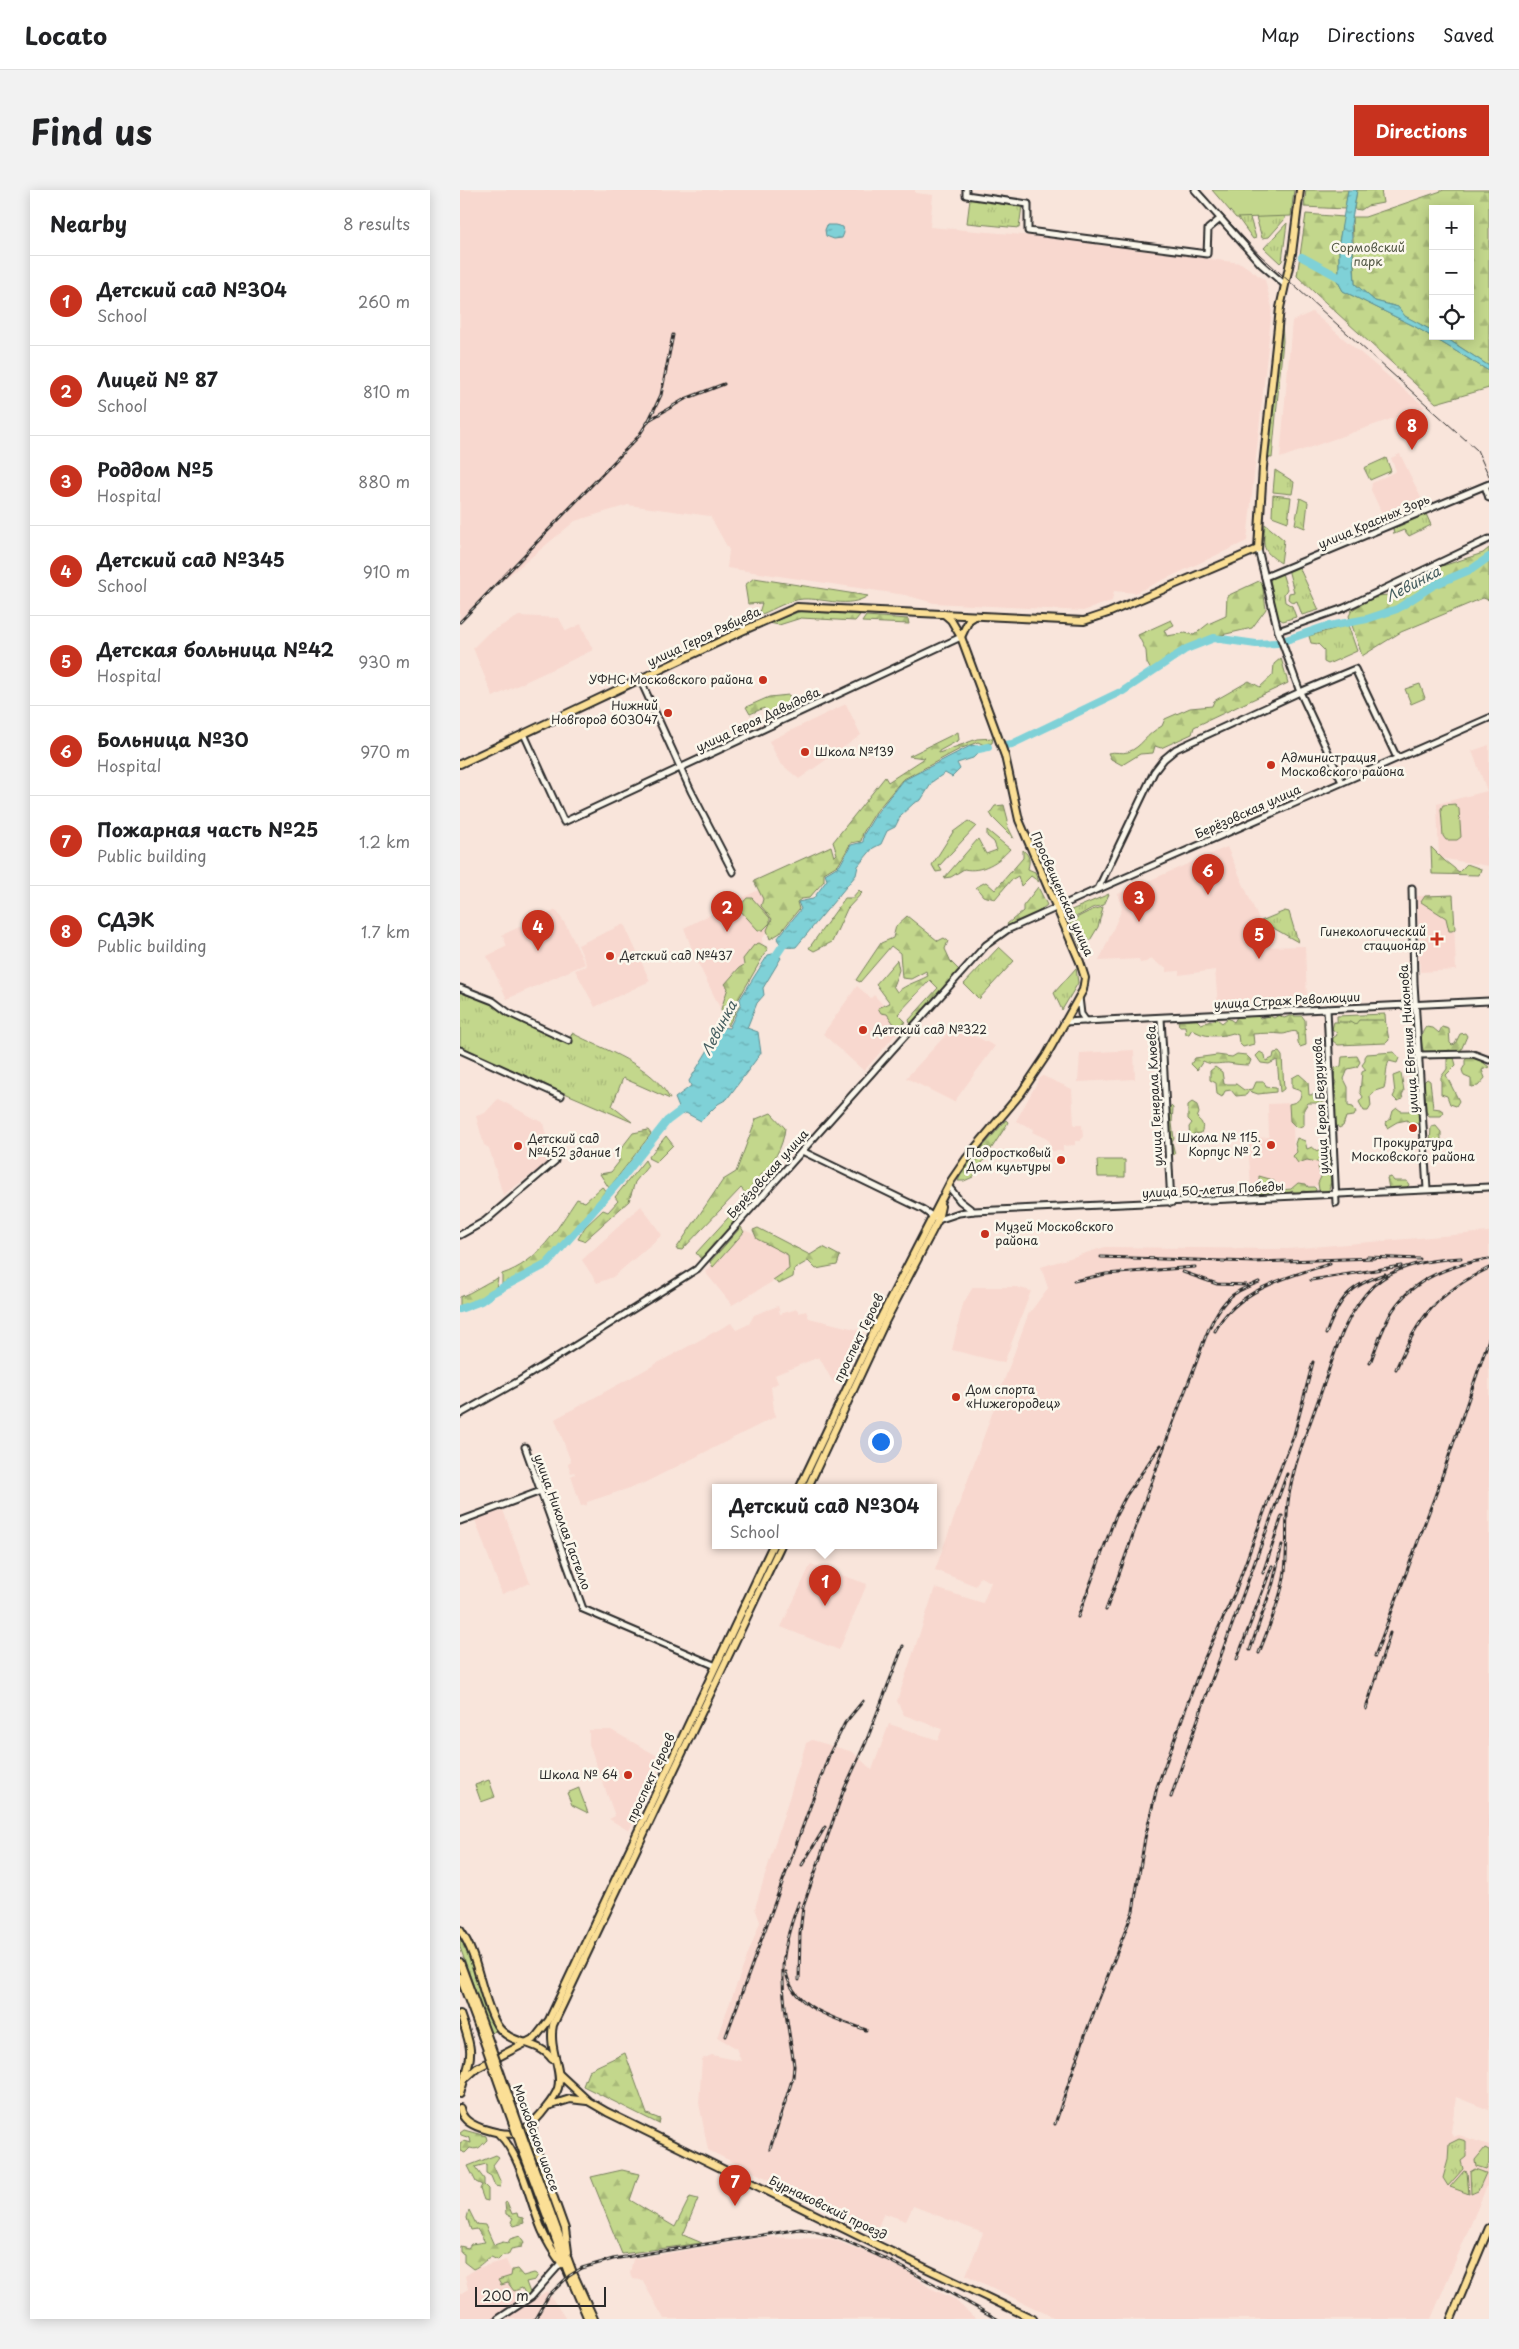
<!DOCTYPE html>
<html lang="en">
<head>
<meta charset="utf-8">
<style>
	:root { --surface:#fff; --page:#f2f2f2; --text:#202124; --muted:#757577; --line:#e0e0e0; --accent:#c8321e }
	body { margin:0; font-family:"Playpen Sans",sans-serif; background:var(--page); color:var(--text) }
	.controls { position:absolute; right:15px; top:15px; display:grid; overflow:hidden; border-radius:0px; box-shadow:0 2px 12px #0003 }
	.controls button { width:45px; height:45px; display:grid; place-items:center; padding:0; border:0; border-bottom:1px solid var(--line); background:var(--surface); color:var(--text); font:25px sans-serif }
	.scale { position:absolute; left:15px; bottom:12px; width:131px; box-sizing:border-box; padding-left:5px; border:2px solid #2b2b2b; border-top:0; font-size:14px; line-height:18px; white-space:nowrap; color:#2b2b2b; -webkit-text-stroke:4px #fbf7ec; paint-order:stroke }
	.you { position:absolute; left:420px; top:1251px; width:18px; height:18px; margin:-12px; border:4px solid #fff; border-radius:50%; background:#1a73e8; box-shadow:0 0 0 8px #1a73e833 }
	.badge { display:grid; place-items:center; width:32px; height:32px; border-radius:50%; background:var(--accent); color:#fff; font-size:16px; font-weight:700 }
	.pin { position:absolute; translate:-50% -41px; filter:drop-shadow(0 1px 2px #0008) }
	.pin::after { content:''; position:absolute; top:26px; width:18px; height:15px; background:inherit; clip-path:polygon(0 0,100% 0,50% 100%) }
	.popup { position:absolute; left:252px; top:1294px; width:225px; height:65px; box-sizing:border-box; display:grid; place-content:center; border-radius:0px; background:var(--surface); filter:drop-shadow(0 1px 4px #0005); font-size:16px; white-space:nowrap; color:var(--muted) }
	.popup b { font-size:19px; color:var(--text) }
	.popup::after { content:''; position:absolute; left:50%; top:100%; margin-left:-10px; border:10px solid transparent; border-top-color:var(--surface) }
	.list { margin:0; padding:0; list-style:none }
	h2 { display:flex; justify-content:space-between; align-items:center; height:65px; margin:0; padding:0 20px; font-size:21px }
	h2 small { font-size:16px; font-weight:400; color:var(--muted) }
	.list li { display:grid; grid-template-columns:32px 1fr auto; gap:15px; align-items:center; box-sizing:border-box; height:90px; padding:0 20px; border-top:1px solid var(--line) }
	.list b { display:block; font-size:19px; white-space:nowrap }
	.list p { margin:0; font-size:16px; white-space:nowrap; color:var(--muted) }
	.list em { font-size:16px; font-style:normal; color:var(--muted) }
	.icon { flex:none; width:28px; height:28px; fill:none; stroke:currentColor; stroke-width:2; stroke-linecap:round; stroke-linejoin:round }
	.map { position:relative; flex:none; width:1029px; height:2129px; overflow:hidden; border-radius:0px }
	header { display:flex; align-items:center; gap:30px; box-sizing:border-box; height:70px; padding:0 25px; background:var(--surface); border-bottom:1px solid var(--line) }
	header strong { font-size:24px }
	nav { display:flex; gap:28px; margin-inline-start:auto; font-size:18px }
	.intro { display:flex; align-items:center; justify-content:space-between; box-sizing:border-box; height:120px; padding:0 30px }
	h1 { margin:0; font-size:35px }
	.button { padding:12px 22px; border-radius:0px; background:var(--accent); color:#fff; font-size:18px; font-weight:700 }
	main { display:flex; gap:30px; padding:0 30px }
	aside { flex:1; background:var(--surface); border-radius:0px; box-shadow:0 2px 12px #0003 }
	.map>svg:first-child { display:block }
</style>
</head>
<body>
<header>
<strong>Locato</strong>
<nav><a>Map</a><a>Directions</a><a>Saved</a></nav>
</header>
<div class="intro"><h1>Find us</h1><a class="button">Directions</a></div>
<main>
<aside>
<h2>Nearby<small>8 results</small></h2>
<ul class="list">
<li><span class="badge">1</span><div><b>Детский сад №304</b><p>School</p></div><em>260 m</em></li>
<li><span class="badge">2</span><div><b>Лицей № 87</b><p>School</p></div><em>810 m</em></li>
<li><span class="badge">3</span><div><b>Роддом №5</b><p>Hospital</p></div><em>880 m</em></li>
<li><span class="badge">4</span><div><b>Детский сад №345</b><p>School</p></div><em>910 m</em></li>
<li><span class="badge">5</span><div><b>Детская больница №42</b><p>Hospital</p></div><em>930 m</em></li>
<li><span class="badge">6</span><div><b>Больница №30</b><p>Hospital</p></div><em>970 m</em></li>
<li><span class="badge">7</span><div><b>Пожарная часть №25</b><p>Public building</p></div><em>1.2 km</em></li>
<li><span class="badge">8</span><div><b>СДЭК</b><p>Public building</p></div><em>1.7 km</em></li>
</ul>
</aside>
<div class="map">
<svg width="1029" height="2129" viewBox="0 0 1029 2129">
	<defs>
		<pattern id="grass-tufts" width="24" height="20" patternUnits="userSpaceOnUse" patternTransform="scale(1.25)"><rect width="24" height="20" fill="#c3d78c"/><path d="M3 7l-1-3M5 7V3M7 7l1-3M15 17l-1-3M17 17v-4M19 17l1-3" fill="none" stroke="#a8b979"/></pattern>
		<pattern id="forest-firs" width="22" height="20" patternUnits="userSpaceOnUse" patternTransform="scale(1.25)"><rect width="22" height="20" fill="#c3d78c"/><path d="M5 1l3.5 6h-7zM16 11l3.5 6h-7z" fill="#a8b979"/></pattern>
		<pattern id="water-ripples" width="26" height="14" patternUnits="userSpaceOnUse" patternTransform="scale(1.25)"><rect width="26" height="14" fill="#7fd1d7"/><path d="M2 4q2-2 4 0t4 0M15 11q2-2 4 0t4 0" fill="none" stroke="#68aaaf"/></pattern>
	</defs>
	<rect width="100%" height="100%" fill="#f9e5db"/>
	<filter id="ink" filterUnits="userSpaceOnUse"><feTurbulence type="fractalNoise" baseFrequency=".02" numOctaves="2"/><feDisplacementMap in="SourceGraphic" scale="10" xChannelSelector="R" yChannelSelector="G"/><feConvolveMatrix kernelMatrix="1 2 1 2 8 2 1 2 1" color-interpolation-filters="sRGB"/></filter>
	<g filter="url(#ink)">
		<g fill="#f8d8cf">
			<polygon points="0,0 455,0 455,3 473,5 470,37 563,45 781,73 805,90 812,118 787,351 675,403 654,401 652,411 623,421 474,413 445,405 267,378 269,360 250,326 168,315 115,331 23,407 0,429"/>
			<polygon points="852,122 965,217 820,268 832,131"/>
			<polygon points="940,264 964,314 926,332 911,300 912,293 936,281 931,268"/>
			<polygon points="59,426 99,428 106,441 121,434 133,460 33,507 13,458 28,443"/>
			<polygon points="386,514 401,545 339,589 320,573 309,551"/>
			<polygon points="1029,555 1029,676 979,668 977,614 1027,601 1012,561"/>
			<polygon points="767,657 800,732 801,757 845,756 847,810 758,815 755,780 719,785 719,781 706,782 706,777 701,776 691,768 686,772 680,773 679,769 639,771 662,719 658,704"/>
			<polygon points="361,671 302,749 303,757 260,818 235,767 224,738 292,703"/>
			<polygon points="993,705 996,780 960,782 957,706"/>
			<polygon points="96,720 107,737 125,774 47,809 27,766 47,756 42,745"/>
			<polygon points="164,734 190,791 135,817 115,780 127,776 118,755"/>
			<polygon points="397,796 411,808 414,805 443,836 404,881 363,844"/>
			<polygon points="494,836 535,856 494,912 446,888"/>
			<polygon points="674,860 675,889 618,892 620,863"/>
			<polygon points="583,886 612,899 614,935 622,935 623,948 621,949 621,951 615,951 615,955 603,956 603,961 588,961 590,952 587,949 572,942 574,939 556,931 579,889"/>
			<polygon points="38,909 83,933 92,970 43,1005 29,958 24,955 16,926 25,923"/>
			<polygon points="832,913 834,960 866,959 868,995 791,1000 788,949 809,947 808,914"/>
			<polygon points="181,1016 202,1045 153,1087 137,1093 122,1070"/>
			<polygon points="285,1040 330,1063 333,1080 272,1115 245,1082"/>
			<polygon points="1029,1042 1029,1920 996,1907 991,1942 993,1947 999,1945 1029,1955 1029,1991 971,2129 597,2129 506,2085 523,2043 453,2016 446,2031 424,2023 418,2037 411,2039 248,1960 239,1913 242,1869 252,1865 281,1871 276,1858 257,1847 300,1732 295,1718 346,1553 352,1550 393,1562 412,1580 429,1534 478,1550 482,1539 444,1525 437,1511 475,1398 523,1413 531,1392 520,1387 516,1396 475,1380 568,1125 588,1098 581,1077 645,1057 828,1059"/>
			<polygon points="513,1097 556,1097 571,1101 544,1173 492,1160 503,1114"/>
			<polygon points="318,1116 320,1124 337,1119 339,1123 346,1121 349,1128 399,1140 374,1194 359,1167 315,1185 318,1193 311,1197 315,1227 182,1294 127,1312 127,1315 121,1316 111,1286 115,1284 114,1282 111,1283 108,1274 111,1272 95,1229 271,1133 276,1140 289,1134 294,1125"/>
			<polygon points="43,1320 70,1393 42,1404 15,1330"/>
			<polygon points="351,1374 407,1394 379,1460 321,1437"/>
			<polygon points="129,1540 151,1540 203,1569 169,1641 149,1629 155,1626 129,1554"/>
			<polygon points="304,2047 372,2049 418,2067 452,2084 470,2098 494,2109 516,2129 204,2129 182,2090 172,2089 170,2083 173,2069"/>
			<polygon points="46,2070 57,2094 60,2112 34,2129 0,2129 0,2104 8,2099 5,2086 17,2078"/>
			<polygon points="87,2101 106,2129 43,2129 73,2110"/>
		</g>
		<g fill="url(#grass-tufts)" stroke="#77815c">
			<polygon points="510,9 562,16 559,38 507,33"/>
			<polygon points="794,20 825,24 825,29 809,47 802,48"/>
			<polygon points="788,21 796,48 793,49 775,24"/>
			<polygon points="827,33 822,71 820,73 804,58"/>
			<polygon points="822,130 823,151 812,268 806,267"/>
			<polygon points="926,268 931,281 910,290 904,278"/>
			<polygon points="815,280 834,292 832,304 813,302"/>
			<polygon points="813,305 831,307 828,332 812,326"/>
			<polygon points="840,308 848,312 845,338 835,334"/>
			<polygon points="966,324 971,335 949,346 944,340 934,344 933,339"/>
			<path d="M805 334 824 350 821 373C801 360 803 357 805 334Z"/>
			<polygon points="838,375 859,420 842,425 837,411 833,413 828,409 829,403 834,402 828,379"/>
			<polygon points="822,383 827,399 824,404 825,412 832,416 836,427 823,431 818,428 810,390 811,388"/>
			<polygon points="888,435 897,461 868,474 864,472 864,460 858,454 851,453 849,446"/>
			<polygon points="960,494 965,508 951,514 945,499"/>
			<polygon points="649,704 644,715 632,718 618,726 607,726 609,721"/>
			<polygon points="643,717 638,737 629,752 614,729 632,720"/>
			<polygon points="825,721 829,722 838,752 801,731"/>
			<path d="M608 728 611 729C615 739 631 746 626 758H621Z"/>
			<polygon points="539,757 554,771 519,809 504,794"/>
			<polygon points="616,778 618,793 602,820 594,803"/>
			<path d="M0 797 33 811 49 823 109 851 112 843C144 860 193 875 210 909L163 888 152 916 172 932 0 858Z"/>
			<polygon points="925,824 927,852 878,854 877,826"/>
			<polygon points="29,1590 35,1607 21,1612 15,1595"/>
			<polygon points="119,1598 119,1599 128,1623 112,1615 107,1603"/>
			<polygon points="0,1745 6,1757 36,1841 30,1843 0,1757"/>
			<polygon points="999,1949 1006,1951 1006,1967 1001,1971 1003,1979 988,1996 983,1988 988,1970 989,1954"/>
			<polygon points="1025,1958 1029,1960 1029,1973 1026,1979 1016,1976 1015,1970"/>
			<polygon points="1015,1979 1026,1983 1018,2001 1011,2004 1010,1982"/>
			<polygon points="1004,1981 1007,1982 1009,2004 990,1997"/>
		</g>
		<g fill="url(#forest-firs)" stroke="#77815c">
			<polygon points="846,0 888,0 885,19 844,17"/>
			<polygon points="897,0 921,0 923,13 907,16 901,20 894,19"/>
			<polygon points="984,0 1029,0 1029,176 983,146 1010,146 1010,19 973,19 973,141 944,126 938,117 915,111 895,94 892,27 905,27"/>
			<polygon points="846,24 884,27 879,52 879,81 877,90 883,101 954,136 1029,181 1029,198 976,213 855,103 837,86"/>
			<polygon points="1029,358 1029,410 1023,408 941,442 902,466 889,426 892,420 915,406 930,405 976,378 1023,363"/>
			<path d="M294 388 408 406C387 419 366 408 343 409 328 410 315 419 302 424L299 423 302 413 288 414 285 395Z"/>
			<polygon points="799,391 802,393 806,419 792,438 753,447 724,457 691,480 687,473 686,461 678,445 711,430 714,435 704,440 707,446 725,443 734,445 748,434 766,426 767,406"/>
			<polygon points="341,421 400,425 395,431 341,428 319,435 309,433"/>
			<polygon points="406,426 448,429 449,434 402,432"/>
			<path d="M821 468 828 493 734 537 732 544 701 558 695 556 693 563 680 564 662 575 651 569 648 563C655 561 662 564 668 562 682 557 686 544 702 536L705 529 730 518 752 516 754 511 789 491 800 497 813 485 814 474Z"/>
			<polygon points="329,505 334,515 308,529 304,518 290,524 286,517 309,507"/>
			<polygon points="498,542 499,550 479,561 479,563 517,549 533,548 532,553 524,555 518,552 502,558 442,590 415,623 403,643 401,651 391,653 379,674 364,683 364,691 349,708 341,709 337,712 339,719 320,743 310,749 307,740 312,729 301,716 303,709 294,691 371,656 374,667 377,664 373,652 425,587 428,592 465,568 449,566"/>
			<polygon points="544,615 548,630 547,635 554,649 533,628 530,623 535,616"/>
			<polygon points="508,631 516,636 479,676 482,681 476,682 472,675 493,642"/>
			<path d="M527 640 550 659C539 672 521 683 504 679L491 687 484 688 518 649 526 664 537 660 534 652 527 646Z"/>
			<polygon points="971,657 985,671 999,682 1007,674 1021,679 1019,685 972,684"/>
			<path d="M563 660C570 666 570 670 568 679L575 682 579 692 571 686 561 696 558 686 551 690 535 709 523 706 516 697 526 692 535 700 563 668Z"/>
			<polygon points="578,697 587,715 574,725 549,737 547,734 563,721 563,716"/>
			<polygon points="399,700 402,703 387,719 372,752 354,761 349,758 385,708 392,708"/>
			<polygon points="993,705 995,739 992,741 989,741 986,728 961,712 965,706"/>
			<path d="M447 726 478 751 484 748 488 751 485 759 491 772 499 780 451 836 449 830 478 798 470 790 438 824 446 832 439 836 434 834 427 824 421 823 418 818 430 813 416 794 437 770 439 780 433 796 437 802C447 794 457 792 468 786L466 781 451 789 442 788 440 763 431 756 400 792 396 790 421 753 433 748 436 736Z"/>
			<polygon points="299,753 308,758 278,810 279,815 268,836 261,819 268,798 265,794 279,778 284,775 283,769 294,755"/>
			<polygon points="953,824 956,828 959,867 956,871 959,884 956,889 952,883 952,873 954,870 952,867 952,851 954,850 952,847 952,832 950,827"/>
			<path d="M819 825 824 828 830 826H842L845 830 846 855 840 857 838 852 837 842C831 840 828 844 822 844 812 843 804 843 793 844L794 854 783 857 779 853 778 845 773 843C761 847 742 848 732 839L729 844H726L725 836H719L718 831 737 830 741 834 757 829 762 833 768 828 774 832 777 827 797 826 800 828 810 826 814 828Z"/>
			<polygon points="899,830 923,830 926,834 929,850 926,853 878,855 873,851 873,848 877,845 876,842 872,839 874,832 890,832 895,835"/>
			<path d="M966 837 973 838 979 843 982 837 989 839 990 853 992 855 995 854 1000 844 1005 843 1007 846 1001 860 995 864 990 860 984 861 979 868 967 869C962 859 958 846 966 837Z"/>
			<polygon points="800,862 805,865 806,871 813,868 814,863 819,862 822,866 824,899 820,902 817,870 809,874 801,873 796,866"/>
			<path d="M934 862 939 868 937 873 929 871C925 880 927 888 924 898L915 901 910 907 911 916 908 921H904L899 912 903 907 900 902 902 882 906 880 902 875 905 871V867L907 864Z"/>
			<path d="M777 864 786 865 791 870 789 875C781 875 775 874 768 873 758 873 753 876 743 871L737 880 731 874 735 868 757 865 772 867Z"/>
			<polygon points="897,866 900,872 897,877 888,879 884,889 888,897 888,916 893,917 896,922 894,926 886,927 883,936 879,938 875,933 875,913 877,910 874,896 876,893 874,888 875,878 881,876 882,867"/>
			<polygon points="1009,867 1020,870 1029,877 1022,880 1025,888 1018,896 1011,897 1011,889 1004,886 1002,880 1005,875 1005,870"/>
			<polygon points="994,868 996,875 986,885 999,911 996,916 990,914 987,906 981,904 981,887 987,879 987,869"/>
			<polygon points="755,877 762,882 764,894 776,894 784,900 793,899 796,892 804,892 806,897 816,898 816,902 798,904 789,901 786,905 776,906 771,900 765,901 762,907 757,904 756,893 750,890 750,881"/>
			<polygon points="941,883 944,901 942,905 943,909 937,911 933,907 935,903 933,886"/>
			<path d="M839 884 848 892 849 905 861 904 867 910 863 913H848L844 919V935L837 938 830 931 829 914C837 912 841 911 841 901L832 898V888Z"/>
			<polygon points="967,889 970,891 973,918 980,919 984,922 981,926 969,926 966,921 964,892"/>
			<polygon points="958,900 962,919 958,924 962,927 962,932 951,935 947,930 937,932 927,938 926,932 931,928 933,921 937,918 941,921 949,921 957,915 955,902"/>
			<path d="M732 912 737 915 739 923 737 928C743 933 744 936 741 943L734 944 733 951 730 949 729 937 732 933 728 929V915Z"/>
			<path d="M711 916 713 918 712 933 714 949 712 952 715 964 712 965 710 963C709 948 708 934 707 918Z"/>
			<path d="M311 923 325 938C323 958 313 973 300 986L297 1007 242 1070 236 1063 288 1006 281 998 222 1060 216 1059 263 990 276 982 296 929Z"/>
			<polygon points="546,930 548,932 546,936 513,987 504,991 498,991 503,980"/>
			<polygon points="976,936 981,942 981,950 976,951 974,957 970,954 971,937"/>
			<polygon points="188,940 191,944 149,998 140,984 151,982 159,972 156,965 173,943"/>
			<polygon points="206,946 213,955 196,972 188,968"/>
			<path d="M837 948 845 951 847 959 852 957 857 961 860 958 869 959C870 965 869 969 869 975 869 985 874 993 867 1003L859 1000 858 993 861 987 858 977 862 973 847 970 838 973 833 966 837 962 835 954Z"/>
			<polygon points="185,970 188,976 175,992 169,1011 124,1051 118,1049 125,1037 143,1020 148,1022 158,1011 155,1007"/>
			<path d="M799 986 813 990 820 1000 831 999 838 993 846 994 848 997H854L856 999 855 1003 843 1001 838 1004 832 1001C827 1006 815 1007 809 1003L797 1006 794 1003V996L799 994Z"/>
			<polygon points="931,987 934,991 947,991 949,995 945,999 929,999 927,988"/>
			<path d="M142 997 147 1001 86 1073 42 1094V1084C79 1072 96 1040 117 1009L125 1012Z"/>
			<polygon points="281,1037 284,1042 253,1077 250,1072"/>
			<polygon points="298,1038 350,1065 363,1057 380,1066 377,1075 356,1079 348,1071 334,1079 333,1087 319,1094 313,1090 329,1079 328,1065 297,1049 293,1040"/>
			<path d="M38 1088 36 1098 19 1110 0 1117V1107C14 1102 24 1093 38 1088Z"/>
			<polygon points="165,1863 187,1924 200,1929 199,1934 123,1896 129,1880"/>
			<path d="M4 1940 26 1946 27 1950C21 1955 20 1961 10 1958L5 1963 0 1961V1953L3 1951 11 1953 10 1948 1 1945 0 1943Z"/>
			<polygon points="36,1965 39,1967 33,1975 41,1993 40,1997 35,1996 31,1986 26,1983 26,1974 15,1977 24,1989 24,1995 28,1999 28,2011 24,2010 20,1999 22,1995 16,1992 8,1976"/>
			<polygon points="162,1980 179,1984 170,2010 215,2037 230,2007 238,2009 223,2045 242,2053 162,2064 131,1987"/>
			<polygon points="47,2012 52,2024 57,2023 58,2027 63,2028 64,2033 54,2036 51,2032 53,2028 46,2024 45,2013"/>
			<path d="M9 2020 16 2034 25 2035 34 2055 43 2052 48 2053 50 2049 60 2046 64 2052 62 2057 51 2059 48 2065H43L38 2070 31 2067C24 2070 21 2076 13 2079L4 2072V2064L0 2062V2056L8 2058 11 2054 25 2052 17 2039 11 2040 7 2028Z"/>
			<polygon points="57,2079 63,2086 74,2083 78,2085 75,2090 66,2092 70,2103 67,2106 62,2098 54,2101 48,2093 41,2095 38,2090 51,2086 52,2080"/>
		</g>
		<g fill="#c3d78c" stroke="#77815c">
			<polygon points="752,0 834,0 831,26 776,28"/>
			<polygon points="995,614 999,619 1001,647 997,650 986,650 983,646 981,619 983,615"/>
			<polygon points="287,708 292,708 310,728 310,733 303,740 298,740 278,718"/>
			<polygon points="637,970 665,970 665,987 638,987"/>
		</g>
		<g fill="url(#water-ripples)" stroke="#5d8f92">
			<polygon points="888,0 897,0 891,34 895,94 915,111 938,117 945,126 973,141 973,146 983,146 1029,176 1029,181 954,136 883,101 877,90 879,81 879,52"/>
			<polygon points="367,35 375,35 383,37 384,43 382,48 374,49 366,46 365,40"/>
			<path d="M512 555 523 558 513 568 497 573 500 579 492 587 485 583 473 591 461 610 454 613 441 625 435 637 427 641 421 654 413 658 398 676 396 685 336 757C326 758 323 758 317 749L341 719 338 712 353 709 367 690 365 684 380 675 391 655 403 652 404 644 416 624 442 591Z"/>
			<polygon points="317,763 321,768 303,798 304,805 297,813 287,838 298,842 301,863 267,909 258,914 241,931 226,923 222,925 215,908 231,896 229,891 262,837 269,838 281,814 280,809 308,765"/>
		</g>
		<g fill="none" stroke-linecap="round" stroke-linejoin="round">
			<g stroke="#7fd1d7" stroke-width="8">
				<polyline points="842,67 886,91"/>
				<polyline points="826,450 864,437 907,429 937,419 974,395 1012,379 1029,367"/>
				<polyline points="663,501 726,459 754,448 796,454 817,453"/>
				<polyline points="545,555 552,554 658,503"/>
				<polyline points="514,560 528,557"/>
				<polyline points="313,770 327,749"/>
				<polyline points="0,1119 21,1111 32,1103 87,1074 163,987 207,931 227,916"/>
			</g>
			<defs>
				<g id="minor">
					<polyline points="506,0 506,5 568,14 568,41 747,64 748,39 760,29"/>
					<polyline points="735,0 801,74 824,94"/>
					<polyline points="1025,296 1029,308"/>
					<polyline points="805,387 1029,294"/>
					<polyline points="818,441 884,418 1029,349"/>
					<polyline points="180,489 231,601 273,682"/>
					<polyline points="64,544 104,632 501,447"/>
					<polyline points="882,592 840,502 895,479 937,568"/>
					<polyline points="952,698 954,793 967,999"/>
					<polyline points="639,699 1029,528"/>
					<polyline points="0,798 33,811 49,823 109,851"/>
					<polyline points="619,807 621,824 626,831"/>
					<polyline points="867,819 876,1013"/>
					<polyline points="701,828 711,1013"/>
					<polyline points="604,832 1029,811"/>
					<polyline points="0,860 101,906"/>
					<polyline points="960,865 1013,864 1029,870"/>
					<polyline points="342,961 462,1019 478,1030 499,1023 514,1021 1029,997"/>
					<polyline points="489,997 500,1011 513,1021"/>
					<polyline points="0,1045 25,1031 95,971"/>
					<polyline points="0,1224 57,1192 237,1079 526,755 547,740 638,699 694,582 704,569 716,559 840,502 818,441 798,359"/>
					<polyline points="65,1257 123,1419 256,1476"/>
					<polyline points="0,1331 81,1301"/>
					<polyline points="38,2129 71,2107 101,2073"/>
				</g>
				<g id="major">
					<polyline points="501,447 509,430 515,426"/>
					<polyline points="0,574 282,441 337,417 624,431 648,423 798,359 803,277 820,118 832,63 840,0"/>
					<polyline points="340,1297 416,1137 491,991 506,969 561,903 586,866 623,800 625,788 620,772 559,630 545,566 501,447 491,430 484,424"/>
					<polyline points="348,1297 425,1132 478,1030 481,1016"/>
					<path d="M0 1740C20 1768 20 1806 37 1835 50 1856 78 1849 92 1869"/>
					<polyline points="0,1772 27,1845"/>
					<polyline points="0,1787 22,1846"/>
					<path d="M0 1824C15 1866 12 1863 0 1904"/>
					<polyline points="99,1884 128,1911 147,1922 417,2055 573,2129"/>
					<polyline points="6,1888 17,1878 75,1848 89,1830 313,1355"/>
					<polyline points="88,1916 110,1909 127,1911"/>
					<path d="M0 1918C2 1929 10 1934 21 1938 50 1947 60 1948 81 1924 87 1916 95 1908 98 1898 103 1881 88 1859 93 1835L321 1355"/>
					<polyline points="73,1934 72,1947 105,2039 108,2062"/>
					<path d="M39 1944C61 1965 70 2012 82 2040 87 2052 94 2063 102 2074"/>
					<polyline points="65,1952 113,2083 134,2129"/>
					<polyline points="60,1954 107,2080 128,2129"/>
					<polyline points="991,2129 1029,2038"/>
				</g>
			</defs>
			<use href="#minor" stroke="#2b2b2b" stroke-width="9"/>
			<use href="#major" stroke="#2b2b2b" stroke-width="10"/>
			<use href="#minor" stroke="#fbf7ec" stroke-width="5"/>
			<use href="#major" stroke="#fbdf96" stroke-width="6"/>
			<polyline stroke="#2b2b2b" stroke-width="1" points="739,0 800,65 1017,260 1029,286"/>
			<defs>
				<g id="rail">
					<polyline points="189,230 201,205 213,145"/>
					<polyline points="0,432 178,247 189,230 225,209 264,194"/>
					<polyline points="641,1067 794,1072 914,1068"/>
					<polyline points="907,1067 960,1069"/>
					<polyline points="723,1082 757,1094 786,1095"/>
					<polyline points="851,1090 941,1076"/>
					<polyline points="614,1091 646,1084 735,1077"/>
					<path d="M755 1141C776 1100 829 1086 870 1074"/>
					<path d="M866 1144C879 1109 888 1096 925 1084"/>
					<path d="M910 1173C917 1155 923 1136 933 1120 954 1088 993 1074 1029 1069"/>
					<path d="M936 1179C958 1127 977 1103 1029 1078"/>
					<polyline points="803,1383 822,1326"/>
					<path d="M646 1420C675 1342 700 1263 731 1186 741 1162 748 1131 766 1111 775 1101 787 1097 799 1092"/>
					<polyline points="618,1427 656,1325 666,1306 700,1256"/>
					<polyline points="790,1460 813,1393 822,1355"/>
					<path d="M799 1463C808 1439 819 1414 824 1388 829 1361 824 1333 829 1305 834 1272 848 1239 859 1208 873 1170 883 1125 913 1096 937 1074 970 1070 1001 1068"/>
					<polyline points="915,1466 978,1298 1029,1149"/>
					<polyline points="777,1469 812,1376"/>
					<polyline points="906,1519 930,1443"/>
					<polyline points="711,1607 745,1509 827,1284"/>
					<polyline points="342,1675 365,1637"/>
					<path d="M326 1782C333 1819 376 1828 406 1840"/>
					<polyline points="339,1790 340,1743 343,1717 383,1602 406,1552 443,1456"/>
					<polyline points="266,1846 369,1565 385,1533 403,1511"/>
					<polyline points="595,1934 625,1845 673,1721 685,1648 697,1597 742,1474 775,1402 812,1300 834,1245 853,1172"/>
					<path d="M310 1959 333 1887 334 1876C330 1844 322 1812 323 1780 323 1758 331 1733 339 1712"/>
					<path d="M75 2129 89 2105 109 2086 122 2078 153 2069 340 2039C371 2042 397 2056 426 2069 464 2088 500 2108 537 2129"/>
				</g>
			</defs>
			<use href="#rail" stroke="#2b2b2b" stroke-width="3"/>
			<use href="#rail" stroke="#fbf7ec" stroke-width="1" stroke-dasharray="4" stroke-linecap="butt"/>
			<defs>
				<g id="major-bridge">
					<polyline points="27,1845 65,1952"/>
					<polyline points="22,1846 60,1954"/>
				</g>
			</defs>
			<use href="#major-bridge" stroke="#2b2b2b" stroke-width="10" stroke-linecap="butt"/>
			<use href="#major-bridge" stroke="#fbdf96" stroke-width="6"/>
		</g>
	</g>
	<g fill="#c8321e" stroke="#fbf7ec" stroke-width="2">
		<circle cx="303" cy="490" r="5"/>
		<circle cx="208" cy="523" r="5"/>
		<circle cx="345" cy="562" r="5"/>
		<circle cx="811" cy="575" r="5"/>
		<path d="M974.5 741.5h5v5h5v5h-5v5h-5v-5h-5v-5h5z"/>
		<circle cx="150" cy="766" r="5"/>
		<circle cx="403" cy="840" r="5"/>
		<circle cx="953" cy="938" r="5"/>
		<circle cx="811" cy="955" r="5"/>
		<circle cx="58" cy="956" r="5"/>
		<circle cx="601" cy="970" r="5"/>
		<circle cx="525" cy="1044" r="5"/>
		<circle cx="496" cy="1207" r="5"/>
		<circle cx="168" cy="1585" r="5"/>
	</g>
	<g text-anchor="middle" stroke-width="5" stroke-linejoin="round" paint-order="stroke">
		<g font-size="12" fill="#515643" stroke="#fbf7ec">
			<text x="908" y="62">Сормовский<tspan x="908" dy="14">парк</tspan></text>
		</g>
		<g font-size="12" fill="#2b2b2b" stroke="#fbf7ec">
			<text transform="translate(914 332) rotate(-23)" y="4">улица Красных Зорь</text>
			<text transform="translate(244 447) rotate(-25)" y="4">улица Героя Рябцева</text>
			<text transform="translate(298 530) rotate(-25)" y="4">улица Героя Давыдова</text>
			<text transform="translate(788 622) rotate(-24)" y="4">Берёзовская улица</text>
			<text transform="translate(602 704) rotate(66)" y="4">Просвещенская улица</text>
			<text transform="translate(827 811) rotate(-3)" y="4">улица Страж Революции</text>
			<text transform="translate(949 849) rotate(-94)" y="4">улица Евгения Никонова</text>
			<text transform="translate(695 906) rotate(-93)" y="4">улица Генерала Клюева</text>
			<text transform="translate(861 916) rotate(-93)" y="4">улица Героя Безрукова</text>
			<text transform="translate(308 984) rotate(-48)" y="4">Берёзовская улица</text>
			<text transform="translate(753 1000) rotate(-3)" y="4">улица 50-летия Победы</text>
			<text transform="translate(399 1148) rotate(-64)" y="4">проспект Героев</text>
			<text transform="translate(102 1332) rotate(70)" y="4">улица Николая Гастелло</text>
			<text transform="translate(191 1588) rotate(-65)" y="4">проспект Героев</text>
			<text transform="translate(76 1948) rotate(70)" y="4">Московское шоссе</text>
			<text transform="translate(368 2018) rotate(26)" y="4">Бурнаковский проезд</text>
		</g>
		<g font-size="12" fill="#2b2b2b" stroke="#fbf7ec" text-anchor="start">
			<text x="293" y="494" text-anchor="end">УФНС Московского района</text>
			<text x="198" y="520" text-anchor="end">Нижний<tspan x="198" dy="14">Новгород 603047</tspan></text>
			<text x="355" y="566">Школа №139</text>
			<text x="821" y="572">Администрация<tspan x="821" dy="14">Московского района</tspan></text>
			<text x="966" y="746" text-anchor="end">Гинекологический<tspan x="966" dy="14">стационар</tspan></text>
			<text x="160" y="770">Детский сад №437</text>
			<text x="413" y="844">Детский сад №322</text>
			<text x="801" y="952" text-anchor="end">Школа № 115.<tspan x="801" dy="14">Корпус № 2</tspan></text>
			<text x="68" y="953">Детский сад<tspan x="68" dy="14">№452 здание 1</tspan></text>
			<text x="953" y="957" text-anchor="middle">Прокуратура<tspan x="953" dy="14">Московского района</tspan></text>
			<text x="591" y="967" text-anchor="end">Подростковый<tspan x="591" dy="14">Дом культуры</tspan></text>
			<text x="535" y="1041">Музей Московского<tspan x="535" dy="14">района</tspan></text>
			<text x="506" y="1204">Дом спорта<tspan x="506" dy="14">«Нижегородец»</tspan></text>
			<text x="158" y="1589" text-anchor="end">Школа № 64</text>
		</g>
		<g font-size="14" font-style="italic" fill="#445d5f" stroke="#fbf7ec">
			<text transform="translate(953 394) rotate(-28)" y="5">Левинка</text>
			<text transform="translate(259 838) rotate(-62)" y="5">Левинка</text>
		</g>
	</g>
</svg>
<div class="controls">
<button>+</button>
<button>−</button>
<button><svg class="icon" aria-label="locate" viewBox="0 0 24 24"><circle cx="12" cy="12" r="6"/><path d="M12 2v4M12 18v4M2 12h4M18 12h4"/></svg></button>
</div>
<div class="scale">200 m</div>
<div class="you"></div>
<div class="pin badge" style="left:365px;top:1416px">1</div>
<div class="popup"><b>Детский сад №304</b>School</div>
<div class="pin badge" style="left:267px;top:742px">2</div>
<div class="pin badge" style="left:679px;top:732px">3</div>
<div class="pin badge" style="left:78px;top:761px">4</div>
<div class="pin badge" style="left:799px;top:769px">5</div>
<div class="pin badge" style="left:748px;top:705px">6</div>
<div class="pin badge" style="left:275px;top:2016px">7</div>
<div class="pin badge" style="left:952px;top:260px">8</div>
</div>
</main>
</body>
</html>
